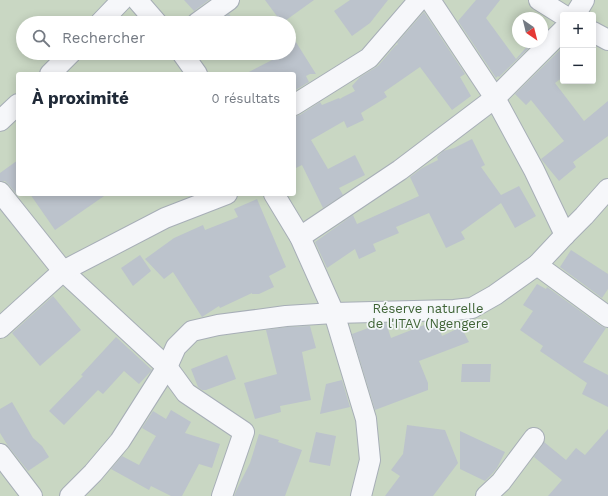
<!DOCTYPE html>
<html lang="fr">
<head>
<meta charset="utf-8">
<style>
	:root { --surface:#fff; --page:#f6f6f7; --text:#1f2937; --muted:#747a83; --line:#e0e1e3 }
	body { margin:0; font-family:"Work Sans",sans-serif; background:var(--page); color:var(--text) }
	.controls { position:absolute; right:12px; top:12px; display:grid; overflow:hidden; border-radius:4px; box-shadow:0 2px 10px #0003 }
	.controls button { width:36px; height:36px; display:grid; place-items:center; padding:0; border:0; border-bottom:1px solid var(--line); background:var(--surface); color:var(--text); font:20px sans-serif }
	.compass { position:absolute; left:512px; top:12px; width:36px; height:36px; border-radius:50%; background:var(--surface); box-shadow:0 2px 10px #0003; rotate:145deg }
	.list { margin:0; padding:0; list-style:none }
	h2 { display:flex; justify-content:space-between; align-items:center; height:52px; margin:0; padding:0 16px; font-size:17px }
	h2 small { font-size:13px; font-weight:400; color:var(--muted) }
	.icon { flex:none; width:22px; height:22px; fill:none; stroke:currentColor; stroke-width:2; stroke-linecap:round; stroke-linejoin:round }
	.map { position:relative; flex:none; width:608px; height:496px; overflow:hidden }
	.search { position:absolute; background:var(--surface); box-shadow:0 2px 10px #0003; left:16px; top:16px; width:280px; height:44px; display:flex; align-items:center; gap:10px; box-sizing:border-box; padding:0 14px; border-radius:22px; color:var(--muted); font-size:15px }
	.panel { position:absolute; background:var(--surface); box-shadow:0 2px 10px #0003; left:16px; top:72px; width:280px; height:124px; border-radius:4px }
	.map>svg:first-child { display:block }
</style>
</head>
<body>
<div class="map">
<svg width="608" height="496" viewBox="0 0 608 496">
	<rect width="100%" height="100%" fill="#e3e7ec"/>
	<path fill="#c9d7c3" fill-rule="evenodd" d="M0 0H608V496H0ZM563 15H593V81H563ZM518 18H542V42H518ZM23 23H289V53H23ZM18 74H294V194H18Z"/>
	<g fill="#bcc3cc">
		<polygon points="184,0 209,0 194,11"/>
		<polygon points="265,0 314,0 282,23"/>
		<polygon points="350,0 388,0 370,23 352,36 334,11"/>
		<polygon points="476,0 500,0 486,18 516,59 531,42 535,42 499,77 498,76 496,78 458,21"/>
		<polygon points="424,12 465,74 460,77 471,96 452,110 420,67 384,92 387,97 361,113 364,120 347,128 344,121 311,140 328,169 355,155 365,175 339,188 343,195 323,208 302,165 294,169 294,116 300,115 320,102 322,105 339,98 340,99 343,97 355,91 352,86 360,77 378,66 395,46 398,44 397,43"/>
		<polygon points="229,14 236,23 217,23"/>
		<polygon points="294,39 316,74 310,74 306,76 309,82 294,91 294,74 245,74 272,60 269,56 274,53 289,53 289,43"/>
		<polygon points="563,47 563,77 555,83 584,121 608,101 608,136 573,162 576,167 559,181 541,159 564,141 531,100 526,105 515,94"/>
		<polygon points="472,139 485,165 481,167 501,195 519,186 536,216 515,228 501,203 461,232 465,239 446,248 429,213 396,227 399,233 373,244 376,251 359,259 355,249 327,268 315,242 353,215 357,224 419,196 410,177 422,168 438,160 437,157 443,151 454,148"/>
		<polygon points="18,160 18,196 9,185 5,181 0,181 0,173"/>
		<polygon points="30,194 107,194 55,230"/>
		<polygon points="257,199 286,267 269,276 274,287 259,294 252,294 252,293 220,308 219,306 202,317 173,272 164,279 145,259 174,238 203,225 205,230 238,217 234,209"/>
		<polygon points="571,250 608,274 608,289 602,298 560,267"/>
		<polygon points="140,255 151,271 133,286 121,268"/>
		<polygon points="537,284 546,289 547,287 601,326 606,328 583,362 608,375 608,407 582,394 587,383 540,351 543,346 520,330 533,311 523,305"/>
		<polygon points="53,296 81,330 40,366 12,333"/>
		<polygon points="432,322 437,322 442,336 461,327 469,342 419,361 428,383 428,390 375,410 352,334 382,323 386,323 391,338"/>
		<polygon points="310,326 316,348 302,352 311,400 280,406 281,412 255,419 244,383 277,374 266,330 287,327"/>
		<polygon points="116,337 152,370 139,384 124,371 103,394 98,390 64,425 49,411 83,376 81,375"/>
		<polygon points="227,355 236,379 206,390 202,390 198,387 191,369"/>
		<polygon points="462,364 491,364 490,382 461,382"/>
		<polygon points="342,380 350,407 320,414 326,384"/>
		<polygon points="12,402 33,438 42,446 49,457 28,471 8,446 0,433 0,409"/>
		<polygon points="171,410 191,422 185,433 220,444 212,468 199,464 182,496 171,496 151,486 149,490 111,469 122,456 139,465 156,436 142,428 153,411 166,419"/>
		<polygon points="407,425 445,430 458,463 433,496 385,496 400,476 391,470 403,454"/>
		<polygon points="608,429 608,496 548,496 562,480 534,457 544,442 566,460 576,448 585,455"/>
		<polygon points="460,431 505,452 497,468 492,474 485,481 460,469"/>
		<polygon points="316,432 336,436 330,466 309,462"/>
		<polygon points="259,434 279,440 278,442 302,450 285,496 234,496 237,489 250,463"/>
	</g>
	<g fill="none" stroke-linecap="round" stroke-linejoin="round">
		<defs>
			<g id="street">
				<polyline points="137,0 157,23"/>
				<polyline points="430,0 495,98 534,170 565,235"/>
				<polyline points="539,0 563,15"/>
				<polyline points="575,15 584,0"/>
				<polyline points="100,23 122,0"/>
				<polyline points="197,23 229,0"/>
				<polyline points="593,32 608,40"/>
				<polyline points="182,53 197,74"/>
				<polyline points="50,74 71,53"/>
				<polyline points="294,105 369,58 419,0"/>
				<polyline points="0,121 18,104"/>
				<polyline points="0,192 63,271 167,367 186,393 244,432 222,496"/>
				<polyline points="274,194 300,237 334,313 366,419 370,460 361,496"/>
				<polyline points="300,237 400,170 495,98 563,30"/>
				<polyline points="537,265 608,317"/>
				<polyline points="0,328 63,271 165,218 227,194"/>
				<polyline points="0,454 32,496"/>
				<polyline points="70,496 93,473 120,441 167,367 176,347 192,331 218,325 286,316 334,313 454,310 472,308 495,295 537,265 565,235 584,216 608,189"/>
				<polyline points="486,496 501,482 534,438"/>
			</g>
		</defs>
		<use href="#street" stroke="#a7aeb7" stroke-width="22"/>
		<use href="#street" stroke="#f6f7fa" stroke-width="20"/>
	</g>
	<g text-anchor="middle" stroke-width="3.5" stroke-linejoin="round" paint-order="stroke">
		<g font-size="13" fill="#3f6335" stroke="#f3f6f9">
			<text x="428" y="313">Réserve naturelle<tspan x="428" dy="15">de l'ITAV (Ngengere</tspan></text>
		</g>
	</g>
</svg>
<div class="controls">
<button>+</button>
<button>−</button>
</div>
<svg class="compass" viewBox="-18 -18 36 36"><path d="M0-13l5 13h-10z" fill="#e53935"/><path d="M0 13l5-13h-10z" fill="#747a83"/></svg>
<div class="search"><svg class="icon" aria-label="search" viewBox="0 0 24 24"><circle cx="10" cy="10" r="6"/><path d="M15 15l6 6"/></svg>Rechercher</div>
<section class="panel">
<h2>À proximité<small>0 résultats</small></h2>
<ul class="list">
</ul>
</section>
</div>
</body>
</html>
